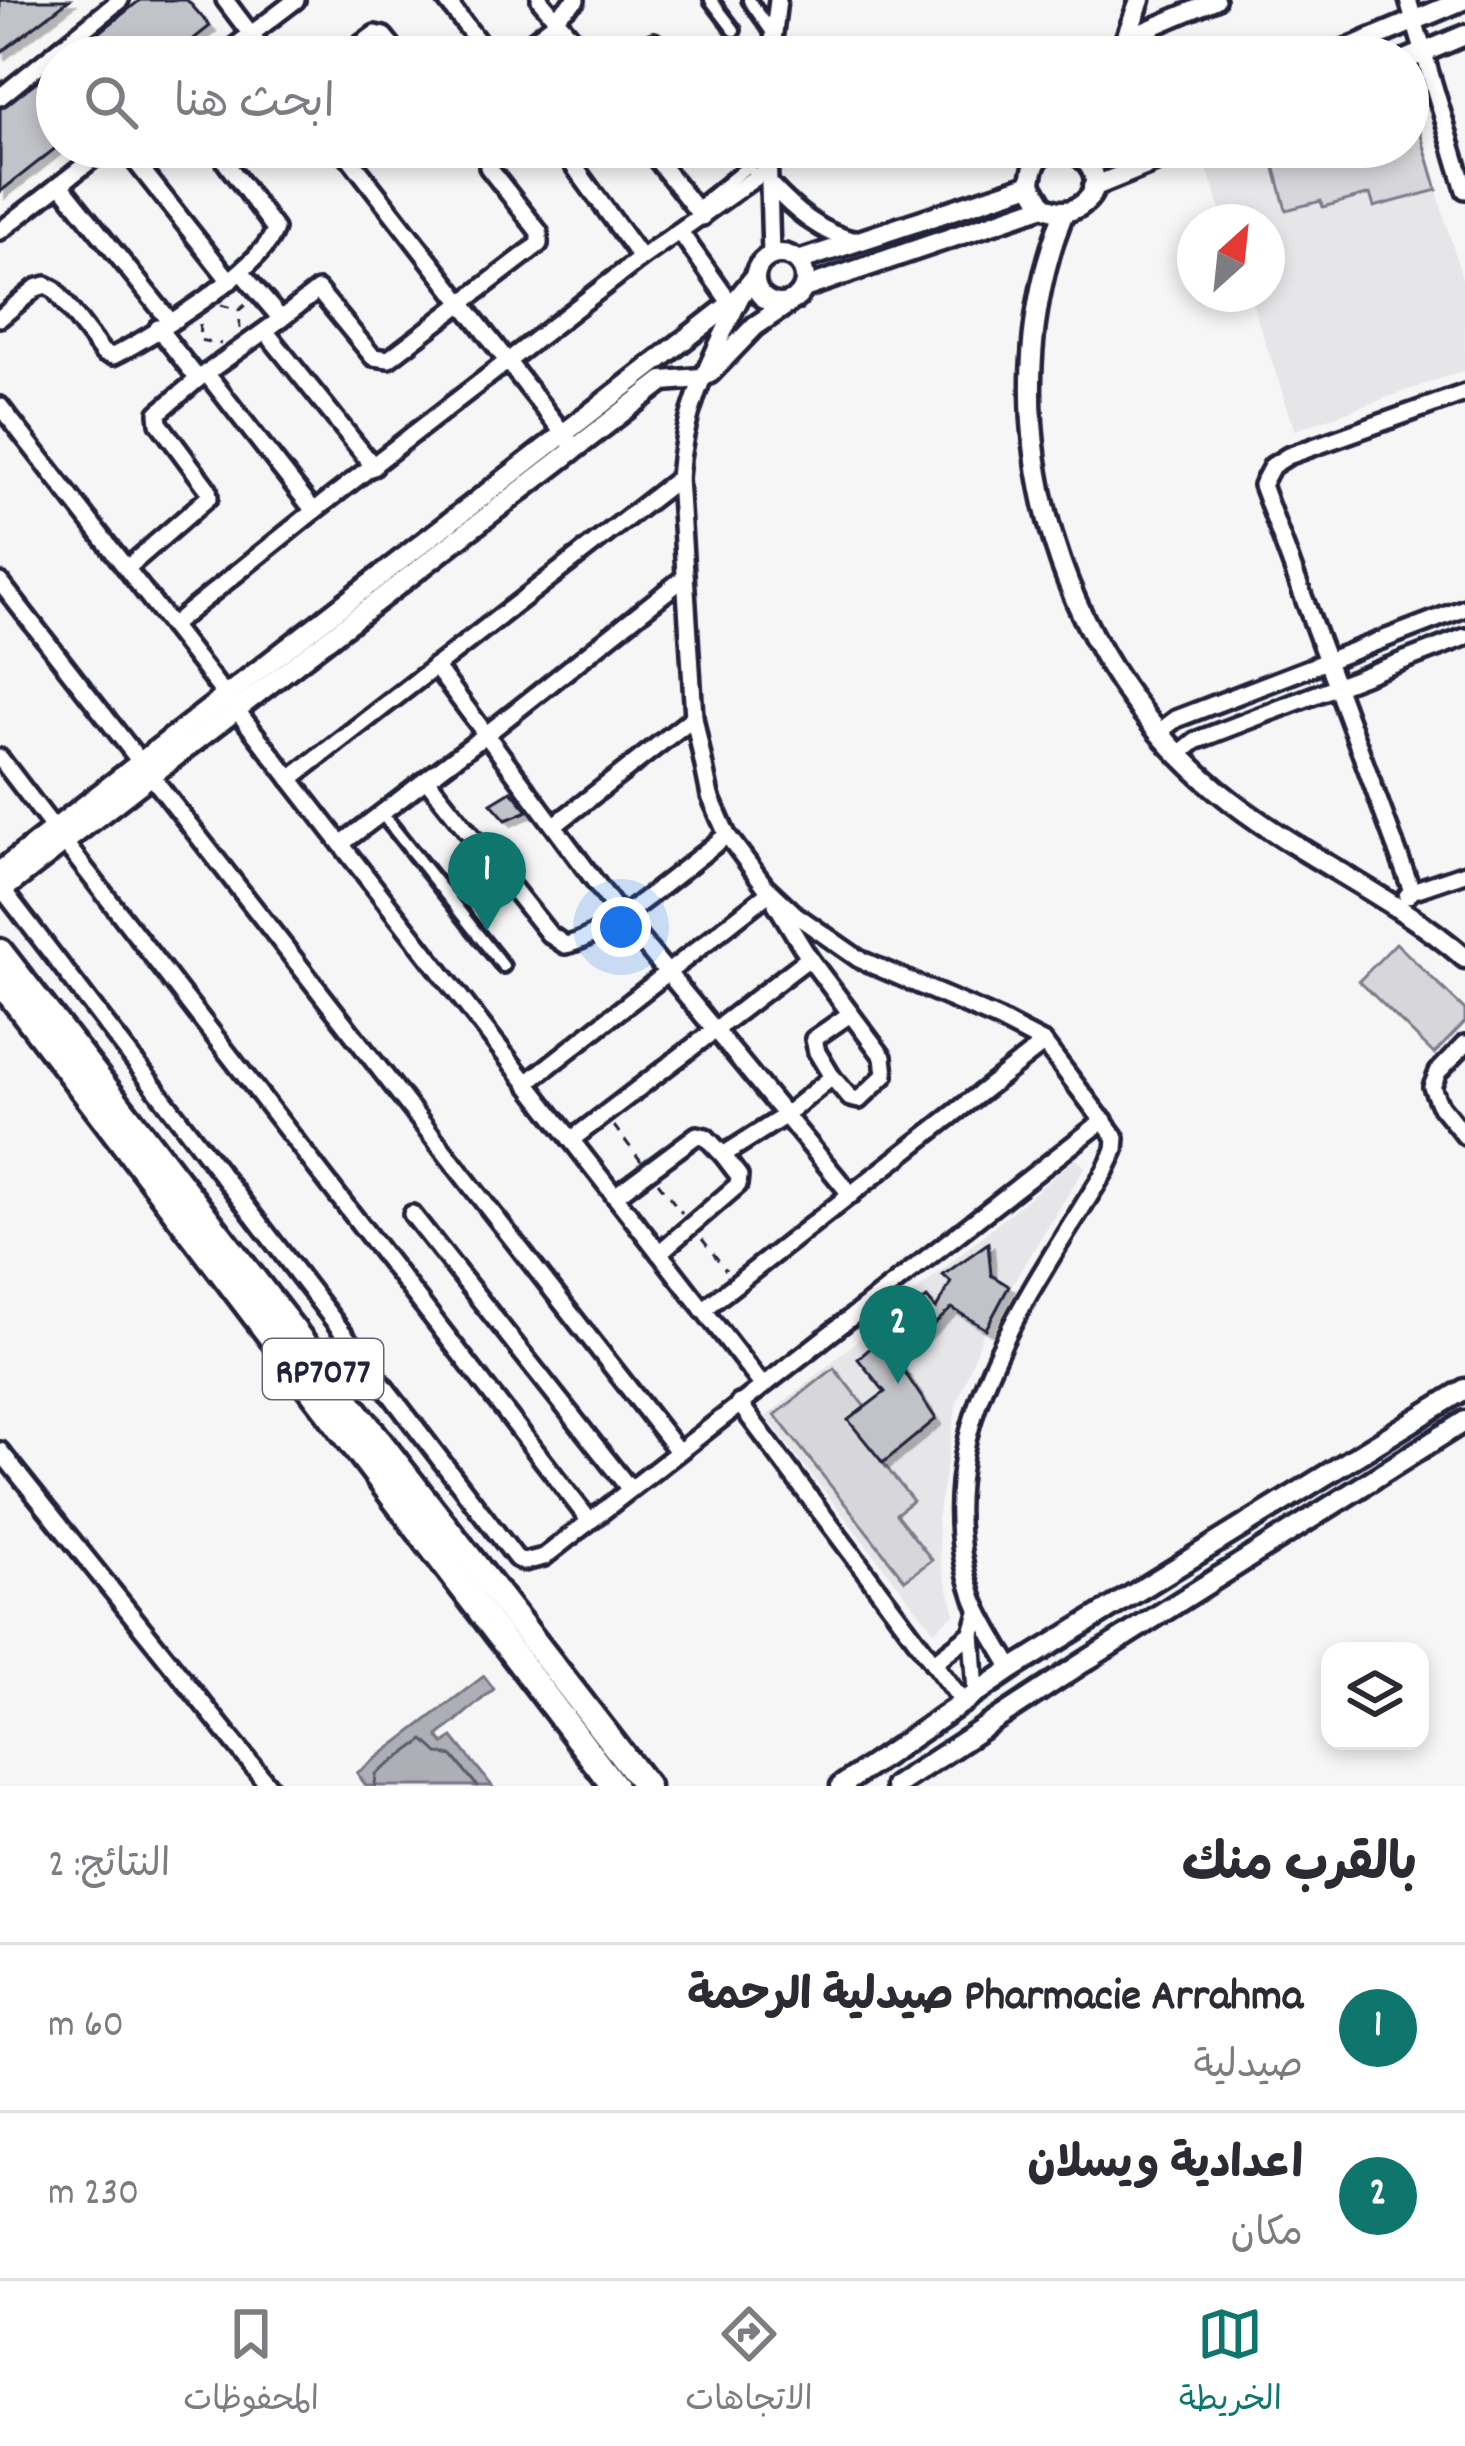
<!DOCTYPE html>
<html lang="ar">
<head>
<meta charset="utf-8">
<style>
	:root { --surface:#fff; --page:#f7f7f7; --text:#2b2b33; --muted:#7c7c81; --line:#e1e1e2; --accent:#0f766e }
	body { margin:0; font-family:Dekko,"Playpen Sans Arabic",sans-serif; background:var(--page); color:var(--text); direction:rtl }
	.controls { position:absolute; right:36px; bottom:36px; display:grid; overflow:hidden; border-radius:24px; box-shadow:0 6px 18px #0003 }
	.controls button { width:108px; height:108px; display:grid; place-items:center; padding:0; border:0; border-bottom:3px solid var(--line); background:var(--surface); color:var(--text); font:60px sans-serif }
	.compass { position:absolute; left:1177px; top:204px; width:108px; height:108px; border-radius:50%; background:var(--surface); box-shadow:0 6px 18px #0003; rotate:27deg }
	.you { position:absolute; left:621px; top:927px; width:42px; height:42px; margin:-30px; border:9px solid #fff; border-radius:50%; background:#1a73e8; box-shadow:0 0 0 18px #1a73e833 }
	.badge { display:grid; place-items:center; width:78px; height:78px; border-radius:50%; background:var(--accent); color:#fff; font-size:39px; font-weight:700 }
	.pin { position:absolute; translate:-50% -99px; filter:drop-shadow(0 3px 6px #0008) }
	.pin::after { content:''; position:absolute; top:63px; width:42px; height:36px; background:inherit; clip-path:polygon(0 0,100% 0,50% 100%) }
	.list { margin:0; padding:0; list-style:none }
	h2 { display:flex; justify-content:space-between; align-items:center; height:156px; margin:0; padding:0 48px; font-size:51px }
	h2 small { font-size:39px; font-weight:400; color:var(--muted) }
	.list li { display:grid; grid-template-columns:78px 1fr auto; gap:36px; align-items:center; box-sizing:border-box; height:168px; padding:0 48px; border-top:3px solid var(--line) }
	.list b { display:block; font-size:45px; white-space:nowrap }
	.list p { margin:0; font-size:39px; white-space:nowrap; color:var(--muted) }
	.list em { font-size:39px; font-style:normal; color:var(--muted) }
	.icon { flex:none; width:66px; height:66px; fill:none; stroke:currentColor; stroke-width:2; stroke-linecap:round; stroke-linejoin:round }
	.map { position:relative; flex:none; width:1465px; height:1786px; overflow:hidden; direction:ltr }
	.search { position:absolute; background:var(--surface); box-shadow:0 6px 18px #0003; left:36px; right:36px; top:36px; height:132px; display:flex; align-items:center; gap:30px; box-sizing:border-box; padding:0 42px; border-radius:66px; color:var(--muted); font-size:45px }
	.sheet { height:492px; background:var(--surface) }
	nav { display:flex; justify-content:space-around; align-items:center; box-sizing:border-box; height:168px; border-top:3px solid var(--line); background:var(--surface); font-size:33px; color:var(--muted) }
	nav a { display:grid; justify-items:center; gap:6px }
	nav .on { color:var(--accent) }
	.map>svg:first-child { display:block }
</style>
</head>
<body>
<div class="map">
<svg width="1465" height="1786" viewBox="0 0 1465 1786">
	<defs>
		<filter id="shadow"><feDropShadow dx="5.5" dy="5.5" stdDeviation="0" flood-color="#0004"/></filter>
	</defs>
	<rect width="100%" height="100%" fill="#f6f6f7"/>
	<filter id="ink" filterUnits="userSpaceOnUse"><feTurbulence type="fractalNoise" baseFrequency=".00833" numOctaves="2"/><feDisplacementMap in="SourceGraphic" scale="24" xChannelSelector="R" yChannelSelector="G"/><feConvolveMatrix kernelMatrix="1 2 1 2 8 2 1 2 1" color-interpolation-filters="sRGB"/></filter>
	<g filter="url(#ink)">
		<g fill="#e6e6e9">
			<polygon points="1408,90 1465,289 1465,370 1295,430 1249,294 1267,294 1267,222 1225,222 1203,157 1228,147 1408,147"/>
			<polygon points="1076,1158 1085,1167 985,1328 957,1403 937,1519 941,1565 955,1613 934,1631 766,1417"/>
		</g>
		<g fill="#d7d7db" stroke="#7c7c8b" stroke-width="3">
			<polygon points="1408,90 1437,190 1374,207 1370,194 1323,207 1321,201 1286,210 1270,150 1408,147"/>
			<polygon points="1396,943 1465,1010 1465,1022 1434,1054 1359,981"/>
			<polygon points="834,1368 865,1407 849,1420 913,1501 896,1514 932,1560 905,1580 775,1415"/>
		</g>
		<polygon fill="#aeaeb7" stroke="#767685" stroke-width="3" points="484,1676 494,1689 438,1736 444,1744 453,1737 492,1786 366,1786 357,1773"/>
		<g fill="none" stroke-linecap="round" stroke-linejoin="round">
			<polyline stroke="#5a5a6d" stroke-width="3" points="375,1786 376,1774 424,1740 438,1753 453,1756 477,1786"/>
		</g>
		<g fill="#c2c2c9" stroke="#22223b" stroke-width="3" filter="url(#shadow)">
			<polygon points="0,0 69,0 0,53"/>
			<polygon points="140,0 187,0 210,26 171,57 69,57"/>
			<polygon points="57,66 57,147 0,192 0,109"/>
			<polygon points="511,791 528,811 506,820 491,803"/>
			<polygon points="988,1243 991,1275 1009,1286 986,1329 952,1308 896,1359 936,1419 883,1463 848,1420 885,1392 858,1359 885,1335 883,1332 927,1298 936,1309 951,1282 943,1275"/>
		</g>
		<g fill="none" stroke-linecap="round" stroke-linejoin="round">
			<defs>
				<g id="pedestrian">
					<polyline points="711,0 734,30"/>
					<polyline points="749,0 773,34"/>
					<polyline points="733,147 750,168"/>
					<polyline points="696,208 748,166"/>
					<polyline points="382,814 503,966"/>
				</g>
				<g id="minor">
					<polyline points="225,0 268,57"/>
					<polyline points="446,0 490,57"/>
					<polyline points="540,0 588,57"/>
					<polyline points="1408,0 1465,190"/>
					<polyline points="554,18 576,0"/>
					<polyline points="1127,38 1216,0"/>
					<polyline points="221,57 296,0"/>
					<polyline points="343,57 375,34 384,36 401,57"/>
					<polyline points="511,57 557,22"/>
					<polyline points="628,57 654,42 671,57"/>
					<polyline points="771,57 778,0"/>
					<polyline points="0,97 120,0"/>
					<polyline points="124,147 230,281"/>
					<polyline points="341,147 570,442"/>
					<polyline points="560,147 641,258"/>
					<polyline points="647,147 702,217"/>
					<polyline points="768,147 771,255"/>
					<polyline points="60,184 170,321"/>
					<path d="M770 184C794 210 821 234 857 241"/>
					<polyline points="0,231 108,147"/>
					<polyline points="680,232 731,304"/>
					<polyline points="241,272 281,319 318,290 373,357 389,359 539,244 539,232 488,167 488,158 501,147"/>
					<path d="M740 299C709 362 684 407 679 478L694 717 710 796 727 835 765 886 796 915 859 959 998 1019 1044 1043 1116 1138 1115 1150 1105 1171C1028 1296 919 1440 973 1596 982 1622 999 1645 1012 1669"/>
					<path d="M0 318 36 288 46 285 55 290 103 353 113 356C150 338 264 267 275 229L226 163 228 147"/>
					<polyline points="158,328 198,379"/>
					<polyline points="266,332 374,467"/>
					<polyline points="206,373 314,511 641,258 769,168"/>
					<polyline points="0,406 762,1385"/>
					<polyline points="127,568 209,497 208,489 159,423 158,413 198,379 281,319"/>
					<polyline points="0,582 677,1450"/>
					<polyline points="171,626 314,511"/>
					<polyline points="435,666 620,915 851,1195"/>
					<polyline points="1159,732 1176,719 1465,608"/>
					<polyline points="1179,754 1195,741 1465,637"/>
					<polyline points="0,758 55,830"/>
					<polyline points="290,779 679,478"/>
					<path d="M427 780 549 934 565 945C603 940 692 861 727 835"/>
					<polyline points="555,825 694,717"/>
					<polyline points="65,843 589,1520"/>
					<polyline points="341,844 488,733 685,577"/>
					<polyline points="0,886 516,1558 524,1562 544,1557 1104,1120"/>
					<polyline points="1412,891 1262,485 1272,466 1288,456 1465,393"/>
					<polyline points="1407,896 1412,891 1465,873"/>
					<polyline points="1465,1044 1438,1072 1432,1087 1439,1104 1465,1136"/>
					<polyline points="832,1077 817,1052 814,1039 850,1014"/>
					<polyline points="527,1083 769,893"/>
					<polyline points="571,1140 809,958"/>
					<polyline points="615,1196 697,1135 706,1137 723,1155 783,1117 832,1077 850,1098 859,1100 885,1075 883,1057 809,958 776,904"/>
					<polyline points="412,1214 629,1488"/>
					<polyline points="659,1253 738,1185 739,1176 723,1155"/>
					<polyline points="703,1310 1044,1043"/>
					<polyline points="739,1403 962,1701"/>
					<polyline points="0,1451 269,1786"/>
					<polyline points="972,1633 976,1693"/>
					<polyline points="933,1663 972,1633 978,1612"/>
				</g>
				<g id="tertiary">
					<polyline points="1119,57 1140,0"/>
					<polyline points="1328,57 1463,0"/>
					<polyline points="1408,59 1465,35"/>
					<polyline points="1086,160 1116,147"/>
					<polyline points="1093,187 1191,147"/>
					<path d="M1064 212C985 412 1052 652 1217 790 1294 854 1389 892 1465 958"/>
					<circle cx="780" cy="279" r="25"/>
					<polyline points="798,261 1031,184"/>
					<path d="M804 288 1044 206C1056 212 1068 214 1080 206 1131 172 1036 109 1031 184L1044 206"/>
					<polyline points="0,871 737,299 754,278"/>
					<polyline points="0,892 663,381 701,378 710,373 755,326 789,303"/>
					<polyline points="841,1786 1012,1669 1465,1389"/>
					<polyline points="895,1786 1081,1664 1465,1421"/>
				</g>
				<g id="primary">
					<polyline points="0,952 646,1786"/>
					<polyline points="0,981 614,1786"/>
				</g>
			</defs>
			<use href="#pedestrian" stroke="#22223b" stroke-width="20"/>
			<use href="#minor" stroke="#22223b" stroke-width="24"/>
			<use href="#tertiary" stroke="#22223b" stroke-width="27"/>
			<use href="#primary" stroke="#22223b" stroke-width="33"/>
			<g stroke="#22223b" stroke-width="3" stroke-dasharray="9 9" stroke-linecap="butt">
				<polyline points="221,305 239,310"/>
				<polyline points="200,324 199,340 221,344"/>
				<polyline points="240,329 239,310 249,302"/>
				<polyline points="614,1126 641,1161"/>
				<polyline points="658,1182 682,1213"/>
				<polyline points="702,1239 726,1270"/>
			</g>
			<use href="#pedestrian" stroke="#fff" stroke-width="10"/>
			<use href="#minor" stroke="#fff" stroke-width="15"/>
			<use href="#tertiary" stroke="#fff" stroke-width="18"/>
			<use href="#primary" stroke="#fff" stroke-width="24"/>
		</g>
	</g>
	<g text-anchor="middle" stroke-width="9" stroke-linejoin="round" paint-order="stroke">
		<rect fill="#fff" stroke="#646476" stroke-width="3" x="263" y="1339" width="120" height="60" rx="9"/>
		<g font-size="36" font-weight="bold" fill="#22223b">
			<text x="323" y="1382">RP7077</text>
		</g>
	</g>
</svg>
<div class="controls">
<button><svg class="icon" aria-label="layers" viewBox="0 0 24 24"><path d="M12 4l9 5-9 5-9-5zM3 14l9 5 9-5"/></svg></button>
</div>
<svg class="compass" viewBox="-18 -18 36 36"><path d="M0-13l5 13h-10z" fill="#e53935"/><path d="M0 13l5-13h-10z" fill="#7c7c81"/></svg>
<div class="you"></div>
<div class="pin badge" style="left:487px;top:931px">1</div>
<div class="pin badge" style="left:898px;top:1384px">2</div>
<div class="search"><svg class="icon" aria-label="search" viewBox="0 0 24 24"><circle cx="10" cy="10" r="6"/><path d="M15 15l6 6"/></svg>ابحث هنا</div>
</div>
<section class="sheet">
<h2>بالقرب منك<small>النتائج: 2</small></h2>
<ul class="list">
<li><span class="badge">1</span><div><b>Pharmacie Arrahma صيدلية الرحمة</b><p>صيدلية</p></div><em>60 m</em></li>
<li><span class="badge">2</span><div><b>اعدادية ويسلان</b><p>مكان</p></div><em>230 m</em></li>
</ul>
</section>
<nav>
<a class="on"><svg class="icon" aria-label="map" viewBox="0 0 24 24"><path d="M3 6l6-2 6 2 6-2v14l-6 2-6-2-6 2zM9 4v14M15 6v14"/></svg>الخريطة</a>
<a><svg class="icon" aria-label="directions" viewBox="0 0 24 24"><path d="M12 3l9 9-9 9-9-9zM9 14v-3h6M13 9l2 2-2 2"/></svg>الاتجاهات</a>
<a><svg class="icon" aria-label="saved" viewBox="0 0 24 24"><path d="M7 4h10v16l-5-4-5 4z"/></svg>المحفوظات</a>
</nav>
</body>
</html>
